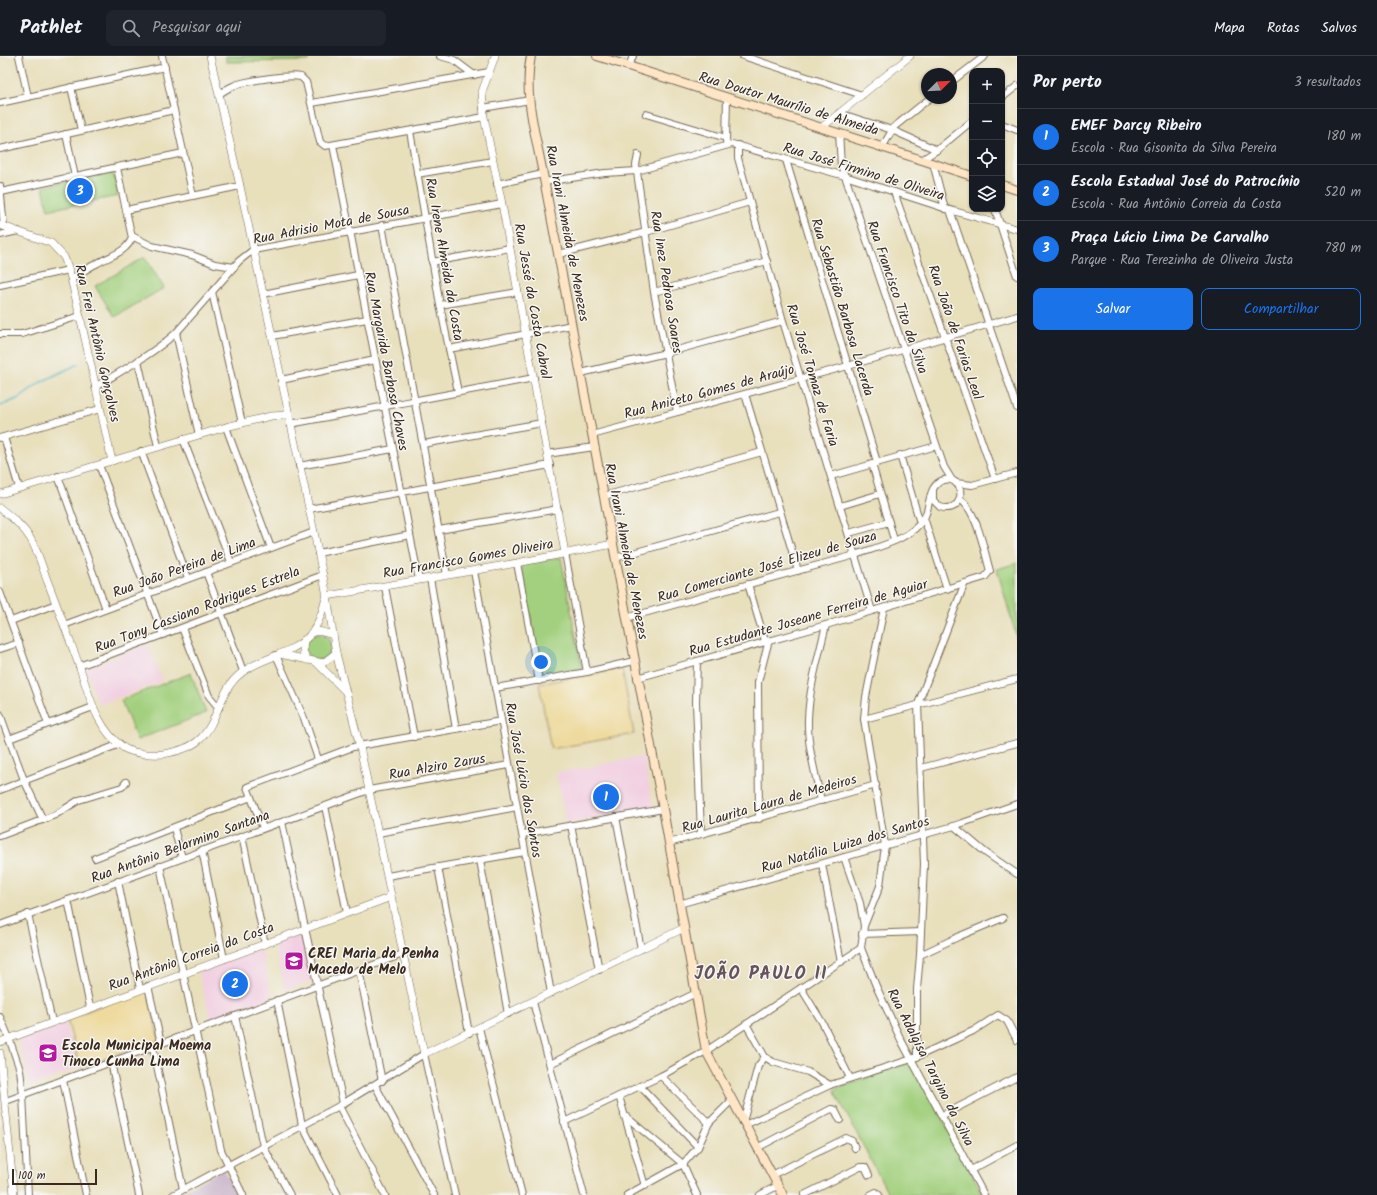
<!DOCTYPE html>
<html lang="pt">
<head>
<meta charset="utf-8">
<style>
	:root { --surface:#171b24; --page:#20242c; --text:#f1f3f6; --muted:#9ea1a6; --line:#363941; --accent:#1a73e8 }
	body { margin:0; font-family:Kalam,sans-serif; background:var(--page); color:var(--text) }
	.controls { position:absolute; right:12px; top:12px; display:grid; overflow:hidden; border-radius:8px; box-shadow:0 1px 3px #0004 }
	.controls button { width:36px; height:36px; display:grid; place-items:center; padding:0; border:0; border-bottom:1px solid var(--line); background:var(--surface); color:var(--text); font:20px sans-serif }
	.compass { position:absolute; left:921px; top:12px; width:36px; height:36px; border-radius:50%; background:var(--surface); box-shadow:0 1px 3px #0004; rotate:66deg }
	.scale { position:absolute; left:12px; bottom:10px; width:85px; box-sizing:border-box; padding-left:4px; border:2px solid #3b2a1e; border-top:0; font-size:11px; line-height:14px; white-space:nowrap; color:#3b2a1e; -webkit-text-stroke:3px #f6f6f2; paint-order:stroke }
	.you { position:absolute; left:541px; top:606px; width:14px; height:14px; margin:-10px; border:3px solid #fff; border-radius:50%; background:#1a73e8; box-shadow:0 0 0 6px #1a73e833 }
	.badge { display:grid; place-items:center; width:26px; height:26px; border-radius:50%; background:var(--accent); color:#fff; font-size:13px; font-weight:700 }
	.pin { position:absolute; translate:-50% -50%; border:2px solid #fff; box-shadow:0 1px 4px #0006 }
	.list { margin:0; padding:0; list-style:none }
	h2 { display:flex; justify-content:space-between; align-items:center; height:52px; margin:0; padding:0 16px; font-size:17px }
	h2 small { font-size:13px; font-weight:400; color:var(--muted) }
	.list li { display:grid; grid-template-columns:26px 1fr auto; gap:12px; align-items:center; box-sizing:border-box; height:56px; padding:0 16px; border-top:1px solid var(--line) }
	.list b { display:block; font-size:15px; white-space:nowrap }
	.list p { margin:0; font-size:13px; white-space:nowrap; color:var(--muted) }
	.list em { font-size:13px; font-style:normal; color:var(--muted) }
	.actions { display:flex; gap:8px; padding:12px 16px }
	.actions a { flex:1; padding:9px 0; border:1px solid var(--accent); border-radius:8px; text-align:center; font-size:14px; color:var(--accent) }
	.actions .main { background:var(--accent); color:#fff }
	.icon { flex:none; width:22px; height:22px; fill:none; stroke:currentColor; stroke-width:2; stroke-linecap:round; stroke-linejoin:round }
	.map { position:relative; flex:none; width:1017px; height:1139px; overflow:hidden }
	header { display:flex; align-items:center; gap:24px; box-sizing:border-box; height:56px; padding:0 20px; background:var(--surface); border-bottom:1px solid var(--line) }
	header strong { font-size:19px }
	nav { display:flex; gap:22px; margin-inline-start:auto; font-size:14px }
	.search { width:280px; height:36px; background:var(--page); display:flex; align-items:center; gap:10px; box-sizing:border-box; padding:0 14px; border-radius:8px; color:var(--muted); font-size:15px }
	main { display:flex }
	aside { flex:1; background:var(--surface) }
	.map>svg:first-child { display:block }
</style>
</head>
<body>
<header>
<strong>Pathlet</strong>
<div class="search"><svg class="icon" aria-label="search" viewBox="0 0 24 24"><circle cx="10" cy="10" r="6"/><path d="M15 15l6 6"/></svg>Pesquisar aqui</div>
<nav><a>Mapa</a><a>Rotas</a><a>Salvos</a></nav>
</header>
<main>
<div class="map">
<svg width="1017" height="1139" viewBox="0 0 1017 1139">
	<rect width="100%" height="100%" fill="#f6f6f2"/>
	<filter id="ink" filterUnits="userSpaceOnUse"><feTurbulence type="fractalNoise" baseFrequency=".025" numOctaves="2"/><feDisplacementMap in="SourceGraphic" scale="8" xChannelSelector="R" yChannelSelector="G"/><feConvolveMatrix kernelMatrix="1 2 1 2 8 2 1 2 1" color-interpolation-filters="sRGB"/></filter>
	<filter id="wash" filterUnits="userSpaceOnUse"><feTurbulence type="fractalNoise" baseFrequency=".012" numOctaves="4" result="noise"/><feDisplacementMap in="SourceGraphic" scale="16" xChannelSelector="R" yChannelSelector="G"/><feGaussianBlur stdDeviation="0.9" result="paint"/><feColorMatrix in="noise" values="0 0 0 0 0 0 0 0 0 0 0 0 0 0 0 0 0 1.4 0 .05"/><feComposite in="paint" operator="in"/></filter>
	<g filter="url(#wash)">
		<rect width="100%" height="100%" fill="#e8dfbb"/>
		<g fill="#f2cfe1">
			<polygon points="147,588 163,625 99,649 86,615 88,612"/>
			<polygon points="644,700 653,751 566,768 556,717"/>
			<polygon points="304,875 314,924 285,934 273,886"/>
			<polygon points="261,892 272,941 211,964 198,916"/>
			<polygon points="65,965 79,1012 30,1031 18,982"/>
		</g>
		<polygon fill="#cfbdcf" points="224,1113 238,1139 176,1139"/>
		<g fill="#a3d07e" stroke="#6f7d4e">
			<polygon points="226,0 309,0 309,5 226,6"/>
			<polygon points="113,116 118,140 48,154 43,131"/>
			<polygon points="145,201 164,232 114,261 95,230"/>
			<polygon points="561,501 582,613 542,620 521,509"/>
			<polygon points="1017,507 1017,583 997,513"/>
			<circle cx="318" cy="591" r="13"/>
			<polygon points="191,617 206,657 137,684 121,644"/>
			<polygon points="912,1005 983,1139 889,1139 834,1034"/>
		</g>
		<g fill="#eeda9e" stroke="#94825e">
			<polygon points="622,613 634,678 551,693 539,628"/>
			<polygon points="147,932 159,984 80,1011 67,963"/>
		</g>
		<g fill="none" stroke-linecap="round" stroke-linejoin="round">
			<polyline stroke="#49b1c8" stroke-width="1.5" points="0,350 17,343 41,326 78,308"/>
		</g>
	</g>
	<g filter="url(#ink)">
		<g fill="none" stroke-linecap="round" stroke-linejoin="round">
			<defs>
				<g id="minor">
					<polyline points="19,0 28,41"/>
					<polyline points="162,0 193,140"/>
					<polyline points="440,0 454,4 474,19"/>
					<polyline points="743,0 862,39"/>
					<polyline points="629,10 633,0"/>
					<polyline points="951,26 985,0"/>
					<polyline points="71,31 81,74"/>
					<path d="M219 38C224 35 228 32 233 30 244 25 290 18 301 21L306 26 320 86 325 90 484 61"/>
					<polyline points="1002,42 1017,30"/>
					<polyline points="0,47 165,11"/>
					<polyline points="312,47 489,16"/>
					<polyline points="483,52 530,44"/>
					<polyline points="839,57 892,74 937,94"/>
					<polyline points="646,58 726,82"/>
					<polyline points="1002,68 1017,74"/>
					<polyline points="410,75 440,249 458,336"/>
					<polyline points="839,77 841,109 845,120 944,411 952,424"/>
					<polyline points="66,78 75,121"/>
					<polyline points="726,85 727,41"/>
					<polyline points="333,89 419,524"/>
					<polyline points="738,89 738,102 783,265 872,555"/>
					<polyline points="883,90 894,71 930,42"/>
					<polyline points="0,93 174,54"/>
					<polyline points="638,99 636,109 654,236 677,356"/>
					<polyline points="923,103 937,94 972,65"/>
					<polyline points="786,104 877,406"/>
					<polyline points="933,107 945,153"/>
					<polyline points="417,118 493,105"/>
					<polyline points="544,126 605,117 637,115 732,88 845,120 950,154 1017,173"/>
					<polyline points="497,128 543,118"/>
					<polyline points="0,130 4,171"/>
					<polyline points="1,136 183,97"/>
					<polyline points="894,136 995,423"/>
					<polyline points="995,153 1017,220"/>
					<polyline points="126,154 240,130"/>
					<polyline points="950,154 1017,352"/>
					<polyline points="382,169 447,519"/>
					<polyline points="0,179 18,175"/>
					<polyline points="132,180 152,190 192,199 215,208 234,211"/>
					<polyline points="559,198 646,176 750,146"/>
					<polyline points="432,206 510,192"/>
					<path d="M71 223C80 218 87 212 96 208 109 200 126 197 132 182L117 112"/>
					<polyline points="0,229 69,214"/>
					<polyline points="212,236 242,367"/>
					<polyline points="654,236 767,205"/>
					<polyline points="263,238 358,219"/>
					<polyline points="440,249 518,236"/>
					<polyline points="176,277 199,379"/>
					<polyline points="0,278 22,278 80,260"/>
					<polyline points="272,280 367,263"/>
					<polyline points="449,293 572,269"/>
					<polyline points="138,305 158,390"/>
					<polyline points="581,317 666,297 783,265"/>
					<polyline points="281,324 375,304"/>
					<path d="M95 331C123 314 151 299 176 277L239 205 253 194 502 148"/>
					<polyline points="745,338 798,515"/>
					<polyline points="290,368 534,322"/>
					<polyline points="226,371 271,492"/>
					<polyline points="592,379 848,310 1017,260"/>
					<polyline points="4,381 19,432"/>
					<polyline points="0,382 100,353"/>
					<polyline points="183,383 231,506"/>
					<polyline points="423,388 542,367"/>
					<polyline points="141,395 188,522"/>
					<polyline points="547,398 594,391"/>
					<polyline points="900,399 920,467"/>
					<polyline points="872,408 894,484"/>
					<polyline points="99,409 163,579"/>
					<polyline points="299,410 393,393"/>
					<polyline points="58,420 106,553"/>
					<polyline points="831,420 936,390"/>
					<polyline points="956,427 972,429 1017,417"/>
					<polyline points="604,440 762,396"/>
					<polyline points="840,450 880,438"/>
					<polyline points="309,453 550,409"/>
					<polyline points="924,462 947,533"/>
					<polyline points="439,474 558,453"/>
					<polyline points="849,477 889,466"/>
					<polyline points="318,497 410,479"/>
					<polyline points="565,497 587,616"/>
					<polyline points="615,502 779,456"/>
					<polyline points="517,507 539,625"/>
					<polyline points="474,515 551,937"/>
					<polyline points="206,516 243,615"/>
					<polyline points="430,522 456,673"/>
					<polyline points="748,528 765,585"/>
					<polyline points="385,531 414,681"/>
					<polyline points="0,536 48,668"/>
					<path d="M626 562 855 499C877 491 911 484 924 462 929 454 928 443 933 433 936 428 939 425 944 424 966 419 967 459 940 451L933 444V434"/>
					<polyline points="11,565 56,548"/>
					<polyline points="64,569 314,476"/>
					<polyline points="182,572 209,640 219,652"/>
					<polyline points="0,593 19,587"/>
					<polyline points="276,599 304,662 318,703"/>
					<polyline points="697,605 696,646 701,778"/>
					<polyline points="79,610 323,519"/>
					<path d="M637 622 826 569 985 521 990 515C984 494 977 455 960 443"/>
					<polyline points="495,632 587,616 634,605"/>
					<polyline points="0,658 24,724 43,764"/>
					<polyline points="864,663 1017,623"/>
					<polyline points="9,683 93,651"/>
					<polyline points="921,712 1017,687"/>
					<polyline points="0,734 120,688"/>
					<path d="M821 745C816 719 807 690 808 663 809 632 819 599 826 569"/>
					<polyline points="325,750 347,857"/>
					<polyline points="616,761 641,893"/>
					<polyline points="759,763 758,626 769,584"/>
					<polyline points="282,766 343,1047"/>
					<polyline points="571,769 599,914"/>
					<polyline points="954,770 986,797 1017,818"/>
					<polyline points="174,772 182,802"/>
					<polyline points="263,772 247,731 353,691 501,665"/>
					<polyline points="378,777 517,751"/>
					<polyline points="523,778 663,753"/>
					<polyline points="0,780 55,759 79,744 122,731 126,726"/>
					<polyline points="242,780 265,888"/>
					<polyline points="669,787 876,729"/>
					<polyline points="202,794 224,903"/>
					<polyline points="844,801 860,847 864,870 861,892 876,930 901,984 984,1139"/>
					<polyline points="95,802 251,741"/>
					<polyline points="480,804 508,958"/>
					<polyline points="822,808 841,906"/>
					<polyline points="160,810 221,1094 243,1139"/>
					<polyline points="438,811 469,977"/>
					<polyline points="387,820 525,796"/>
					<polyline points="118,825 140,933"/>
					<polyline points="68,844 90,951"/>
					<polyline points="679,848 954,770 1017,748"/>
					<polyline points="28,858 52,966"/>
					<polyline points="0,869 369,734 509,709"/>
					<polyline points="864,870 880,830 885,789 864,663 866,641 884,552"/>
					<polyline points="862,878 921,876"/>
					<polyline points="920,899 960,880 1003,862"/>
					<polyline points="359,914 382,1025"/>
					<polyline points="148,930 161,987"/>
					<polyline points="801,932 822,966 850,1022"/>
					<polyline points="277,944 302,1069 338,1139"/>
					<polyline points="533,946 584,1139"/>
					<polyline points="235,960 263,1090 290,1139"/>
					<polyline points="0,961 9,982 20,1014 23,1039 28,1139"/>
					<polyline points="746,968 765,1001 773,1006 808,1016 830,1029"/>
					<polyline points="479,972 522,1139"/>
					<polyline points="153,991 183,1133"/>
					<polyline points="917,1001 917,933 920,899 924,808 918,648 964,529"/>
					<polyline points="111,1006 139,1139"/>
					<polyline points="550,1008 696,937"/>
					<polyline points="661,1020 709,1067"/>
					<polyline points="63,1024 86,1139"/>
					<polyline points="375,1029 434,1139"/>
					<polyline points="640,1030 698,1091"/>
					<polyline points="619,1040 645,1130"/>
					<polyline points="6,1045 403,898"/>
					<polyline points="339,1050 385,1139"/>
					<polyline points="624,1059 683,1108 697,1139"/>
					<polyline points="943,1059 1017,1021"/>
					<polyline points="564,1066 661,1020 706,995 861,892"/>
					<polyline points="743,1066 758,1010 765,1001"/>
					<polyline points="745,1069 830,1029 912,1003 973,975 998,959 1007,965 1017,984"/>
					<polyline points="757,1092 831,1053 835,1054 840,1064"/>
					<polyline points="971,1114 1017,1089"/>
					<polyline points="772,1119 846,1082 852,1085 855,1092"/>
					<polyline points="173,1139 339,1050 424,998 455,1139"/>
					<polyline points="627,1139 683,1108 698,1091 709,1067 732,1044"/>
					<polyline points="760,1139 777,1130"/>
					<polyline points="804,1139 860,1111 865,1111 869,1119"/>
					<polyline points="870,1139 876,1136 879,1139"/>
				</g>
				<g id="tertiary">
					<polyline points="210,0 240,130 314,476 327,540 336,597 360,691 424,998 684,872"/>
					<polyline points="495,0 482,36 484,61 502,148 565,497"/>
					<polyline points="821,72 910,0"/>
					<polyline points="0,169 51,187 64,201 69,214 80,260 112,405"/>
					<polyline points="0,438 226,371 271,360 288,359"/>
					<path d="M0 452C11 461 23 470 30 482 38 495 42 510 47 524 58 552 68 580 79 609 89 638 96 673 124 692 134 698 152 699 163 698 175 696 189 693 199 684 215 670 218 646 230 629 249 601 289 603 311 578 319 568 323 554 326 542"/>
					<polyline points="327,540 517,507 613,488"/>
					<path d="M311 577C317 573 326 577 333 579"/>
					<polyline points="304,584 303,595 307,604"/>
					<polyline points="280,598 323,607 336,597"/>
					<polyline points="317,607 345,635"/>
					<polyline points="0,986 391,841"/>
					<polyline points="0,997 14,1139"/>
				</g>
				<g id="secondary">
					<path d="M531 0C523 38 536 80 543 118L663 753 706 995 783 1139"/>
					<polyline points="597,0 972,120"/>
					<polyline points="1002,129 1017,134"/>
				</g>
			</defs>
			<use href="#minor" stroke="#786955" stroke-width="8"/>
			<use href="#tertiary" stroke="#786955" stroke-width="8"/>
			<use href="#secondary" stroke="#786955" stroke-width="10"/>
			<use href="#minor" stroke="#fff" stroke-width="6"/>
			<use href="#tertiary" stroke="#fff" stroke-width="7"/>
			<use href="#secondary" stroke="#fde5c5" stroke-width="8"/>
		</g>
	</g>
	<defs>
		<symbol id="school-square" viewBox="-11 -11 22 22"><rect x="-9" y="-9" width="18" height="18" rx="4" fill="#b5179e" stroke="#f6f6f2"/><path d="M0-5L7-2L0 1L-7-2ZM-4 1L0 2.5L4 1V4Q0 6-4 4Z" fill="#fff"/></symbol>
	</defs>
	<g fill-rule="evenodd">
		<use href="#school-square" x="283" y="894" width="22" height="22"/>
		<use href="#school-square" x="37" y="986" width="22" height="22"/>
	</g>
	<g text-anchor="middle" stroke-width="3" stroke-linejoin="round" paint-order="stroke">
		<g font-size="14" fill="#3b2a1e" stroke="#f6f6f2">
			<text transform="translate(789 47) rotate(17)" y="5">Rua Doutor Maurílio de Almeida</text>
			<text transform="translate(864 115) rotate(17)" y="5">Rua José Firmino de Oliveira</text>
			<text transform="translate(331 168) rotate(-11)" y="5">Rua Adrisio Mota de Sousa</text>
			<text transform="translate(568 177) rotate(79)" y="5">Rua Irani Almeida de Menezes</text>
			<text transform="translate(445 203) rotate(80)" y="5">Rua Irene Almeida da Costa</text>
			<text transform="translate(667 226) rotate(81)" y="5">Rua Inez Pedrosa Soares</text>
			<text transform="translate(898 241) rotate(71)" y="5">Rua Francisco Tito da Silva</text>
			<text transform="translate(533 245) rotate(80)" y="5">Rua Jessé da Costa Cabral</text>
			<text transform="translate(843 251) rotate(73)" y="5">Rua Sebastião Barbosa Lacerda</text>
			<text transform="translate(956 276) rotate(71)" y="5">Rua João de Farias Leal</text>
			<text transform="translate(98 287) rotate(77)" y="5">Rua Frei Antônio Gonçalves</text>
			<text transform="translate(387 305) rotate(79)" y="5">Rua Margarida Barbosa Chaves</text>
			<text transform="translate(813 319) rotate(73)" y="5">Rua José Tomaz de Faria</text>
			<text transform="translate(709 335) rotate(-15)" y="5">Rua Aniceto Gomes de Araújo</text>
			<text transform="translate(627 495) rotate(79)" y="5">Rua Irani Almeida de Menezes</text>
			<text transform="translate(468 502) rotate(-10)" y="5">Rua Francisco Gomes Oliveira</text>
			<text transform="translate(767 510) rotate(-16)" y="5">Rua Comerciante José Elizeu de Souza</text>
			<text transform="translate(184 511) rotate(-20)" y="5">Rua João Pereira de Lima</text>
			<text transform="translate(197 553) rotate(-21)" y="5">Rua Tony Cassiano Rodrigues Estrela</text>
			<text transform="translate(808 561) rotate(-16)" y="5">Rua Estudante Joseane Ferreira de Aguiar</text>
			<text transform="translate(437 710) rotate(-10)" y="5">Rua Alziro Zarus</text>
			<text transform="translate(524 724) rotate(80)" y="5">Rua José Lúcio dos Santos</text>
			<text transform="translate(769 747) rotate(-16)" y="5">Rua Laurita Laura de Medeiros</text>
			<text transform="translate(845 788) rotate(-16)" y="5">Rua Natália Luiza dos Santos</text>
			<text transform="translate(180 790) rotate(-20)" y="5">Rua Antônio Belarmino Santana</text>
			<text transform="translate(191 900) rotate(-20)" y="5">Rua Antônio Correia da Costa</text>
			<text transform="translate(931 1011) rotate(63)" y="5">Rua Adalgisa Targino da Silva</text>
		</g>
		<g font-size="14" font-weight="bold" fill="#3b2a1e" stroke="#f6f6f2" text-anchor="start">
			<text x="308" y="902">CREI Maria da Penha<tspan x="308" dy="16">Macedo de Melo</tspan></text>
			<text x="62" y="994">Escola Municipal Moema<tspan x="62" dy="16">Tinoco Cunha Lima</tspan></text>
		</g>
		<g font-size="18" font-weight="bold" letter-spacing="1" fill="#66545b" stroke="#f6f6f2">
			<text x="761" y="923">JOÃO PAULO II</text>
		</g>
	</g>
</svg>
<div class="controls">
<button>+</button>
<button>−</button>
<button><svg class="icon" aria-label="locate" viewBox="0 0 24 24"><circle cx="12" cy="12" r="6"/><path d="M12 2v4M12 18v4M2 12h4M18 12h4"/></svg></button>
<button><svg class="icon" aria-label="layers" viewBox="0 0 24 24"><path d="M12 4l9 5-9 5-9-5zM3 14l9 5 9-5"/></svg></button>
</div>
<svg class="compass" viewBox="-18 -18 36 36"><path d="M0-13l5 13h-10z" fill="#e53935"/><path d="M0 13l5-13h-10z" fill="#9ea1a6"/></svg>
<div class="scale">100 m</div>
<div class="you"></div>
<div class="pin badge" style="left:606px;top:741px">1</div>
<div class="pin badge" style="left:235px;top:928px">2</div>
<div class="pin badge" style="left:80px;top:135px">3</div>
</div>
<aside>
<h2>Por perto<small>3 resultados</small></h2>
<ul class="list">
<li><span class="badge">1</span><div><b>EMEF Darcy Ribeiro</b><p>Escola · Rua Gisonita da Silva Pereira</p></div><em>180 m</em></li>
<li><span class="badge">2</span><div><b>Escola Estadual José do Patrocínio</b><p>Escola · Rua Antônio Correia da Costa</p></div><em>520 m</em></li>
<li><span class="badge">3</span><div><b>Praça Lúcio Lima De Carvalho</b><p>Parque · Rua Terezinha de Oliveira Justa</p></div><em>780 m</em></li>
</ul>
<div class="actions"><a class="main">Salvar</a><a>Compartilhar</a></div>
</aside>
</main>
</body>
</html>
